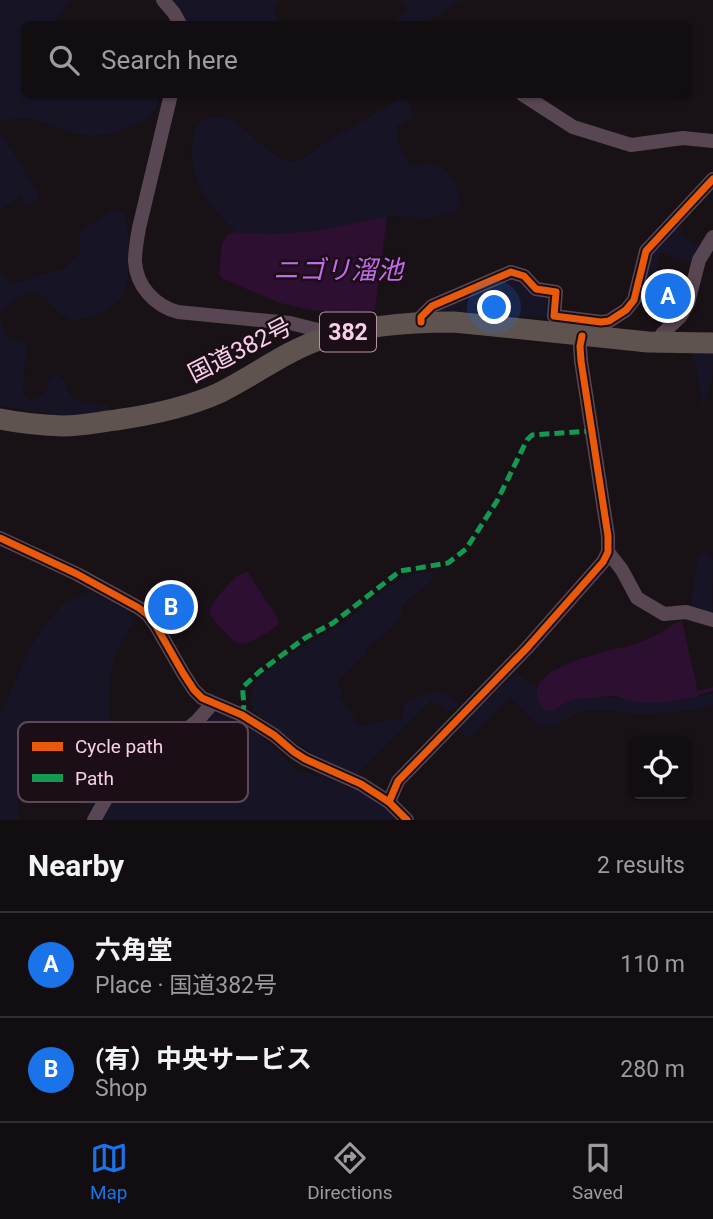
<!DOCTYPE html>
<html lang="en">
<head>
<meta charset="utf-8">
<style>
	:root { --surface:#120d10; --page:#1f1b1e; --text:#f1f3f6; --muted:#9c9c9f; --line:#312d30; --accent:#1a73e8 }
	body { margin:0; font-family:Roboto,"Noto Sans JP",sans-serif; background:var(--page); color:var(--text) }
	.controls { position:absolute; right:21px; bottom:21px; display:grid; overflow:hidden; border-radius:10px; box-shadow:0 2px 5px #0004 }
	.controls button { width:63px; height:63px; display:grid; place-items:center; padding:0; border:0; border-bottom:2px solid var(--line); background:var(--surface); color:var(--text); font:35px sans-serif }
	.you { position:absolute; left:495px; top:308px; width:24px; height:24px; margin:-18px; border:5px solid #fff; border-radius:50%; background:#1a73e8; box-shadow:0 0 0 10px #1a73e833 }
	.badge { display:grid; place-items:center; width:46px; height:46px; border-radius:50%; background:var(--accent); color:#fff; font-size:23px; font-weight:700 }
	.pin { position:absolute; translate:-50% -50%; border:4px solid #fff; box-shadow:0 2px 7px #0006 }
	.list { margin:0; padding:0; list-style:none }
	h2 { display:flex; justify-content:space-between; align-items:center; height:91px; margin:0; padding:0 28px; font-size:30px }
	h2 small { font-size:23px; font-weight:400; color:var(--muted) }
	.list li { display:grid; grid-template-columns:46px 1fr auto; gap:21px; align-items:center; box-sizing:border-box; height:105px; padding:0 28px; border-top:2px solid var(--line) }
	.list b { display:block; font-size:26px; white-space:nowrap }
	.list p { margin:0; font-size:23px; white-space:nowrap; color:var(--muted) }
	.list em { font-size:23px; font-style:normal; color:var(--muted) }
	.icon { flex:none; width:38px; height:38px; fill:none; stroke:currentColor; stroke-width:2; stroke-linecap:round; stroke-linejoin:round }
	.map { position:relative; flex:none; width:713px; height:820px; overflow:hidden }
	.search { position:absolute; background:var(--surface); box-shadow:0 2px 5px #0004; left:21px; right:21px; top:21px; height:77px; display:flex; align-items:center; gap:18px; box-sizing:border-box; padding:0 24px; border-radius:10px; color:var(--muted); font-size:26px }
	.sheet { height:301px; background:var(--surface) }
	nav { display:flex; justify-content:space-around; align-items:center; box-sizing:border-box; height:98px; border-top:2px solid var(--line); background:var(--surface); font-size:19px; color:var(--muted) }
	nav a { display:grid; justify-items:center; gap:4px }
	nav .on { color:var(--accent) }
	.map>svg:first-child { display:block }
</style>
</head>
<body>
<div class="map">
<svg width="713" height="820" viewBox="0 0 713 820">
	<rect width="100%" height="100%" fill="#181115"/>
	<g fill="#171425">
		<polygon points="0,0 70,0 54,24 24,24 24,94 157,95 159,102 150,118 114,133 94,136 74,134 32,118 0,120"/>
		<polygon points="171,0 280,0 274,11 279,24 185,24"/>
		<polygon points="399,0 462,0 424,24 393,24 408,9"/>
		<path d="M406 97 414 118 397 126C397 141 401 154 411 165 417 165 424 164 429 164 450 166 458 186 461 203L454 212 433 218 393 216 313 231 269 234 235 232C226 221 213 210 206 198 192 176 186 147 198 123 207 119 219 115 229 119 248 126 275 166 295 161 307 158 321 145 331 138 340 132 351 129 360 123 377 114 388 104 406 97Z"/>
		<polygon points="0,131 40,197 26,207 20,196 0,210"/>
		<path d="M113 210 123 213C130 227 128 241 128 256 128 266 129 279 126 288 120 310 92 317 73 321L60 314 42 294 30 292 13 300 0 314V271L11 284 64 268 80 253V232Z"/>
		<polygon points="676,226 683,230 679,234 701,247 691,262 660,253 655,278 646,303 640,298 650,253"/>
		<polygon points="515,280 528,288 552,296 549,318 435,312 439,308 480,294 503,281"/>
		<path d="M0 321 8 339 26 342 23 394 30 400 45 394 50 379 58 374C68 383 64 385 70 394 78 405 96 404 108 405L109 412 70 417 0 406Z"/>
		<path d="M691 352H713C713 369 713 393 702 406 700 391 697 378 696 363L691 358Z"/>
		<polygon points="706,551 713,561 712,598 713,616 690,609 698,556"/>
		<path d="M424 571 434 572C432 587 421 588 411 597 408 599 405 603 402 606V614L395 625 368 647 365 654 336 682 343 693 339 697 353 716 358 726 402 718 405 703C429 693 433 684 457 701L458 707 450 711 431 701 356 775C337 768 261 724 253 708 249 701 250 690 255 683 259 677 265 673 271 668 292 651 315 639 339 625 370 606 385 579 424 571Z"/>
		<path d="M90 591 124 609 134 621C129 632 122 640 117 650 106 677 106 734 123 758 128 763 135 768 140 773L213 714 228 715 259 734 298 770 321 776 347 787 363 791 380 802 399 820H98L85 804 57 785 45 770 39 768 23 772 24 793 18 795 19 820H0V714L3 711 16 678 29 650 41 631 63 603Z"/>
		<polygon points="518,672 527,682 537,687 536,694 553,712 570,699 613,697 626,699 634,702 678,701 713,693 713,705 702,709 644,715 609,710 580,711 556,726 538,725 510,697 469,739 463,734 460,725 465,718"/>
	</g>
	<g fill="#2d0f31">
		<polygon points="387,217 375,310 344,313 312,310 280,303 223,279 219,274 222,244 227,235 235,232 269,234 313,231"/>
		<path d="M247 571 278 619V625C270 631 249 646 238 643 232 641 226 633 222 629 217 624 210 617 210 610 209 605 231 581 237 576 238 576 246 572 247 571Z"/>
		<path d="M682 621 699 696C678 701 659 704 638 702 629 701 620 696 611 696 605 696 599 698 594 698 572 699 571 698 553 712L544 710C508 667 614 651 638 643 646 640 656 636 663 631 670 627 674 623 682 621Z"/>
	</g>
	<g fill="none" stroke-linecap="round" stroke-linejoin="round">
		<polyline stroke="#2d0f31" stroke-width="3.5" points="698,693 713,689"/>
		<g stroke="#584753" stroke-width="14">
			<polyline points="163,0 174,13 180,24"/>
			<path d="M171 94 139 228C137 239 135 250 135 261 136 286 155 306 178 312L290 323 318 330 323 333 325 338"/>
			<polyline points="522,94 573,127 631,145 683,138 713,141"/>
			<polyline points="421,322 421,317 432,306 511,272 524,276 536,289 556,292 554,316 601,322 609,321 626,310 634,300 646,251 713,179"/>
			<polyline points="660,342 662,334 680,317 688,303 699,260 713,237"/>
			<polyline points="0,538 77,574 139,608 148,615 156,626 183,673 194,690 202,698 242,715 274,735 294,752 305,759 361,784 389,802 407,820"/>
			<polyline points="608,552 622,570 637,598 664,614 686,612 713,620"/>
			<polyline points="389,802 398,781 527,648 603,562 608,552 608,536 581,361 580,346 582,336"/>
			<polyline points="94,820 107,797 116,787 197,721 213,703"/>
		</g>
		<path stroke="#5f5350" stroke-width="21" d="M0 419C20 423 43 425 63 426 81 426 99 422 116 420 151 415 186 408 219 393 254 376 285 351 322 339 364 325 410 322 454 322L648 342 713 343"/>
		<path stroke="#139951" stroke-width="5" stroke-dasharray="10 5" stroke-linecap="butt" d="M242 715C246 705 242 697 243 687L259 672 305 638 333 623 400 571 448 563 466 549 497 501 527 440 532 435 592 431"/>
		<defs>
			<g id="cycleway">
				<polyline points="421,322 421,317 432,306 511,272 524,276 536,289 556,292 554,316 601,322 609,321 626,310 634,300 646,251 713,179"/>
				<polyline points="0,538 77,574 139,608 148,615 156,626 183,673 194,690 202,698 242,715 274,735 294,752 305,759 361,784 389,802 407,820"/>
				<polyline points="389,802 398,781 527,648 603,562 608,552 608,536 581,361 580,346 582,336"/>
			</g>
		</defs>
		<use href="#cycleway" stroke="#1b0e16" stroke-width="11"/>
		<use href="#cycleway" stroke="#e8590c" stroke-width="7"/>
	</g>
	<g text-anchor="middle" stroke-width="5" stroke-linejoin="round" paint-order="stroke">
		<rect fill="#1b0e16" stroke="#b695aa" stroke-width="2" x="320" y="312.5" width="56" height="39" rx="5"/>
		<g font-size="23" font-weight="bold" fill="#f8cfea">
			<text x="348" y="340">382</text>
		</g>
		<g font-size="24" fill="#f8cfea" stroke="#1b0e16">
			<text transform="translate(240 350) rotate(-27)" y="8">国道382号</text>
		</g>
		<g font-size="26" font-style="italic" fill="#c36bea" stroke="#1b0e16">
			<text x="338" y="279">ニゴリ溜池</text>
		</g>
	</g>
	<rect x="18" y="722" width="230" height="80" rx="10" fill="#1b0e16" stroke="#5d4856" stroke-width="2"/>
	<rect x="32" y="742" width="31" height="9" fill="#e8590c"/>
	<rect x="32" y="774" width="31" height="8" fill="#139951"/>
	<g font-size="19" fill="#f8cfea">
		<text x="75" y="753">Cycle path</text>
		<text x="75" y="785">Path</text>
	</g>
</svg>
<div class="controls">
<button><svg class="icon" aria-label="locate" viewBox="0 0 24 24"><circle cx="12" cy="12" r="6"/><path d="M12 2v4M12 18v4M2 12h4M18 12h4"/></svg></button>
</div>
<div class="you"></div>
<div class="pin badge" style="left:668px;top:296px">A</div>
<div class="pin badge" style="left:171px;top:607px">B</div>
<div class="search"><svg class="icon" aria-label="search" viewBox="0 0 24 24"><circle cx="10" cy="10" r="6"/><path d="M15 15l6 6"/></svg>Search here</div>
</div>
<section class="sheet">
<h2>Nearby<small>2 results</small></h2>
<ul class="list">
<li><span class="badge">A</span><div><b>六角堂</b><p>Place · 国道382号</p></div><em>110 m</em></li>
<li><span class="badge">B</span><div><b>(有）中央サービス</b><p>Shop</p></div><em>280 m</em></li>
</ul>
</section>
<nav>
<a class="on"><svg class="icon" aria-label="map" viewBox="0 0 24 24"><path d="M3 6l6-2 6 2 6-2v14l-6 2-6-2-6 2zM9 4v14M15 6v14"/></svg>Map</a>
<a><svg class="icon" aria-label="directions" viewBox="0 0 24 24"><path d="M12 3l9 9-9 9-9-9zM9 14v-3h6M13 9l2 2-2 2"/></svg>Directions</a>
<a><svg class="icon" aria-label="saved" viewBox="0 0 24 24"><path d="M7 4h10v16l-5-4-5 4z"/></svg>Saved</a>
</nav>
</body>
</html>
